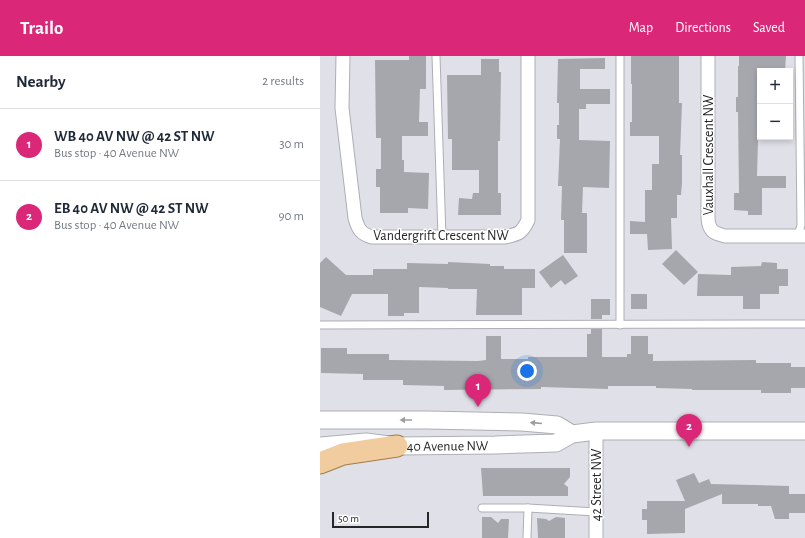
<!DOCTYPE html>
<html lang="en">
<head>
<meta charset="utf-8">
<style>
	:root { --surface:#fff; --page:#f2f2f3; --text:#1f2937; --muted:#747a83; --line:#e0e1e3; --accent:#db2777 }
	body { margin:0; font-family:"Alegreya Sans",sans-serif; background:var(--page); color:var(--text) }
	.controls { position:absolute; right:12px; top:12px; display:grid; overflow:hidden; border-radius:0px; box-shadow:0 2px 6px #0003 }
	.controls button { width:36px; height:36px; display:grid; place-items:center; padding:0; border:0; border-bottom:1px solid var(--line); background:var(--surface); color:var(--text); font:20px sans-serif }
	.scale { position:absolute; left:12px; bottom:10px; width:97px; box-sizing:border-box; padding-left:4px; border:2px solid #252628; border-top:0; font-size:11px; line-height:14px; white-space:nowrap; color:#252628; -webkit-text-stroke:3px #fff; paint-order:stroke }
	.you { position:absolute; left:207px; top:315px; width:14px; height:14px; margin:-10px; border:3px solid #fff; border-radius:50%; background:#1a73e8; box-shadow:0 0 0 6px #1a73e833 }
	.badge { display:grid; place-items:center; width:26px; height:26px; border-radius:50%; background:var(--accent); color:#fff; font-size:13px; font-weight:700 }
	.pin { position:absolute; translate:-50% -33px; filter:drop-shadow(0 1px 2px #0008) }
	.pin::after { content:''; position:absolute; top:21px; width:14px; height:12px; background:inherit; clip-path:polygon(0 0,100% 0,50% 100%) }
	.list { margin:0; padding:0; list-style:none }
	h2 { display:flex; justify-content:space-between; align-items:center; height:52px; margin:0; padding:0 16px; font-size:17px }
	h2 small { font-size:13px; font-weight:400; color:var(--muted) }
	.list li { display:grid; grid-template-columns:26px 1fr auto; gap:12px; align-items:center; box-sizing:border-box; height:72px; padding:0 16px; border-top:1px solid var(--line) }
	.list b { display:block; font-size:15px; white-space:nowrap }
	.list p { margin:0; font-size:13px; white-space:nowrap; color:var(--muted) }
	.list em { font-size:13px; font-style:normal; color:var(--muted) }
	.map { position:relative; flex:none; width:485px; height:482px; overflow:hidden }
	header { display:flex; align-items:center; gap:24px; box-sizing:border-box; height:56px; padding:0 20px; background:var(--accent); color:#fff }
	header strong { font-size:19px }
	nav { display:flex; gap:22px; margin-inline-start:auto; font-size:14px }
	main { display:flex }
	aside { flex:1; background:var(--surface) }
	.map>svg:first-child { display:block }
</style>
</head>
<body>
<header>
<strong>Trailo</strong>
<nav><a>Map</a><a>Directions</a><a>Saved</a></nav>
</header>
<main>
<aside>
<h2>Nearby<small>2 results</small></h2>
<ul class="list">
<li><span class="badge">1</span><div><b>WB 40 AV NW @ 42 ST NW</b><p>Bus stop · 40 Avenue NW</p></div><em>30 m</em></li>
<li><span class="badge">2</span><div><b>EB 40 AV NW @ 42 ST NW</b><p>Bus stop · 40 Avenue NW</p></div><em>90 m</em></li>
</ul>
</aside>
<div class="map">
<svg width="485" height="482" viewBox="0 0 485 482">
	<rect width="100%" height="100%" fill="#e0e1e8"/>
	<g fill="#a5a7ad">
		<polygon points="89,0 106,0 106,33 100,33 99,66 108,66 108,80 82,80 82,104 84,104 84,116 109,117 108,153 88,152 88,157 60,157 60,131 56,131 56,113 61,113 61,82 56,82 55,4 89,4"/>
		<polygon points="311,0 359,0 359,47 362,47 360,99 362,99 362,127 361,139 357,139 357,162 351,162 352,193 328,194 327,178 310,178 310,165 325,166 325,134 332,134 332,108 339,108 339,80 310,80 310,66 312,66 312,28 311,28"/>
		<polygon points="419,0 466,0 465,15 438,15 440,84 438,84 437,120 466,120 466,132 442,132 442,159 428,159 428,155 414,154 414,137 419,137 418,56 416,56 416,41 418,41 418,10 419,10"/>
		<polygon points="285,2 285,13 260,13 260,33 290,33 290,48 266,48 266,53 259,53 259,84 290,85 289,132 263,131 262,157 267,157 267,197 244,197 244,164 241,164 242,130 238,130 240,83 237,83 237,69 239,69 239,47 237,47 238,3"/>
		<polygon points="161,3 179,3 179,16 181,16 180,85 178,85 178,137 181,137 181,159 138,159 139,142 152,143 153,137 159,137 159,114 132,114 132,83 128,83 127,19 161,19"/>
		<polygon points="356,194 378,216 364,229 342,208"/>
		<polygon points="243,199 258,220 245,229 241,224 231,232 219,216"/>
		<polygon points="6,201 26,219 53,219 53,213 87,213 87,207 128,208 128,206 170,208 170,210 184,210 184,213 215,213 215,232 202,232 202,259 156,259 157,233 128,233 128,232 99,231 99,257 84,257 84,260 68,260 68,238 32,238 21,260 0,251 0,207"/>
		<polygon points="442,206 457,207 457,213 468,213 468,230 459,230 459,238 440,238 440,253 423,253 423,240 377,240 378,218 411,219 411,211 441,210"/>
		<rect x="311" y="238" width="16" height="15"/>
		<polygon points="271,243 290,243 290,259 282,259 282,263 271,263"/>
		<polygon points="271,273 282,273 282,301 307,301 307,298 311,298 311,280 328,280 328,298 333,298 333,305 436,304 436,307 471,307 471,311 485,311 485,332 471,332 471,337 441,337 441,334 372,334 372,333 336,332 336,330 288,330 288,333 221,331 221,333 124,334 124,330 83,329 83,324 43,324 43,318 1,317 1,292 27,292 27,298 69,298 69,304 158,305 166,304 166,280 181,280 181,303 208,303 208,301 267,301 267,278 271,278"/>
		<polygon points="161,412 250,412 250,421 244,428 248,431 248,440 163,440"/>
		<polygon points="374,417 379,427 389,423 391,428 469,430 469,438 485,438 485,457 469,457 469,463 455,463 451,450 438,450 438,448 402,448 402,438 365,453 365,477 327,478 327,464 322,464 322,453 327,453 327,445 365,445 356,424"/>
		<polygon points="162,461 171,461 178,467 181,463 189,463 188,482 162,482"/>
		<polygon points="236,461 245,462 245,482 218,482 217,462 226,463 229,465"/>
	</g>
	<g fill="none" stroke-linecap="round" stroke-linejoin="round">
		<defs>
			<g id="service">
				<polyline points="116,0 122,181"/>
				<polyline points="478,180 481,169 479,0"/>
				<polyline points="0,269 485,268"/>
				<polyline points="300,269 300,0"/>
				<polyline points="162,452 208,452 276,456"/>
				<polyline points="207,482 208,452"/>
			</g>
			<g id="minor">
				<path d="M23 0 22 52 35 162C38 173 41 178 52 181H185C199 178 202 177 208 164V0"/>
				<path d="M388 0V162C389 175 393 177 405 180H485"/>
				<polyline points="276,482 276,375"/>
			</g>
			<g id="tertiary">
				<polyline points="0,364 108,364 202,366 237,369 252,378"/>
				<path id="s1" d="M0 390 46 386 77 390 175 389 236 387 252 378 276 375H485"/>
			</g>
			<polyline id="primary" points="0,407 23,398 77,390"/>
		</defs>
		<use href="#service" stroke="#adafb5" stroke-width="9"/>
		<use href="#minor" stroke="#adafb5" stroke-width="15"/>
		<use href="#tertiary" stroke="#adafb5" stroke-width="19"/>
		<use href="#primary" stroke="#a27c4a" stroke-width="23"/>
		<use href="#service" stroke="#fff" stroke-width="7"/>
		<use href="#minor" stroke="#fff" stroke-width="13"/>
		<use href="#tertiary" stroke="#fff" stroke-width="17"/>
		<use href="#primary" stroke="#f0cc9e" stroke-width="21"/>
	</g>
	<defs><path id="oneway-solid" d="M-6-.8H1V-3.2L6.5 0L1 3.2V.8H-6Z"/></defs>
	<g fill="#9d9d9e">
		<use href="#oneway-solid" transform="translate(86 364) rotate(180)"/>
		<use href="#oneway-solid" transform="translate(216 367) rotate(-175)"/>
	</g>
	<g text-anchor="middle" stroke-width="3" stroke-linejoin="round" paint-order="stroke">
		<g font-size="14" fill="#252628" stroke="#fff">
			<text transform="translate(388 99) rotate(-90)" y="5">Vauxhall Crescent NW</text>
			<text x="121" y="184">Vandergrift Crescent NW</text>
			<text dy="5" stroke="none"><textPath href="#s1" startOffset="128">40 Avenue NW</textPath></text>
			<text transform="translate(276 429) rotate(-90)" y="5">42 Street NW</text>
		</g>
	</g>
</svg>
<div class="controls">
<button>+</button>
<button>−</button>
</div>
<div class="scale">50 m</div>
<div class="you"></div>
<div class="pin badge" style="left:158px;top:351px">1</div>
<div class="pin badge" style="left:369px;top:391px">2</div>
</div>
</main>
</body>
</html>
